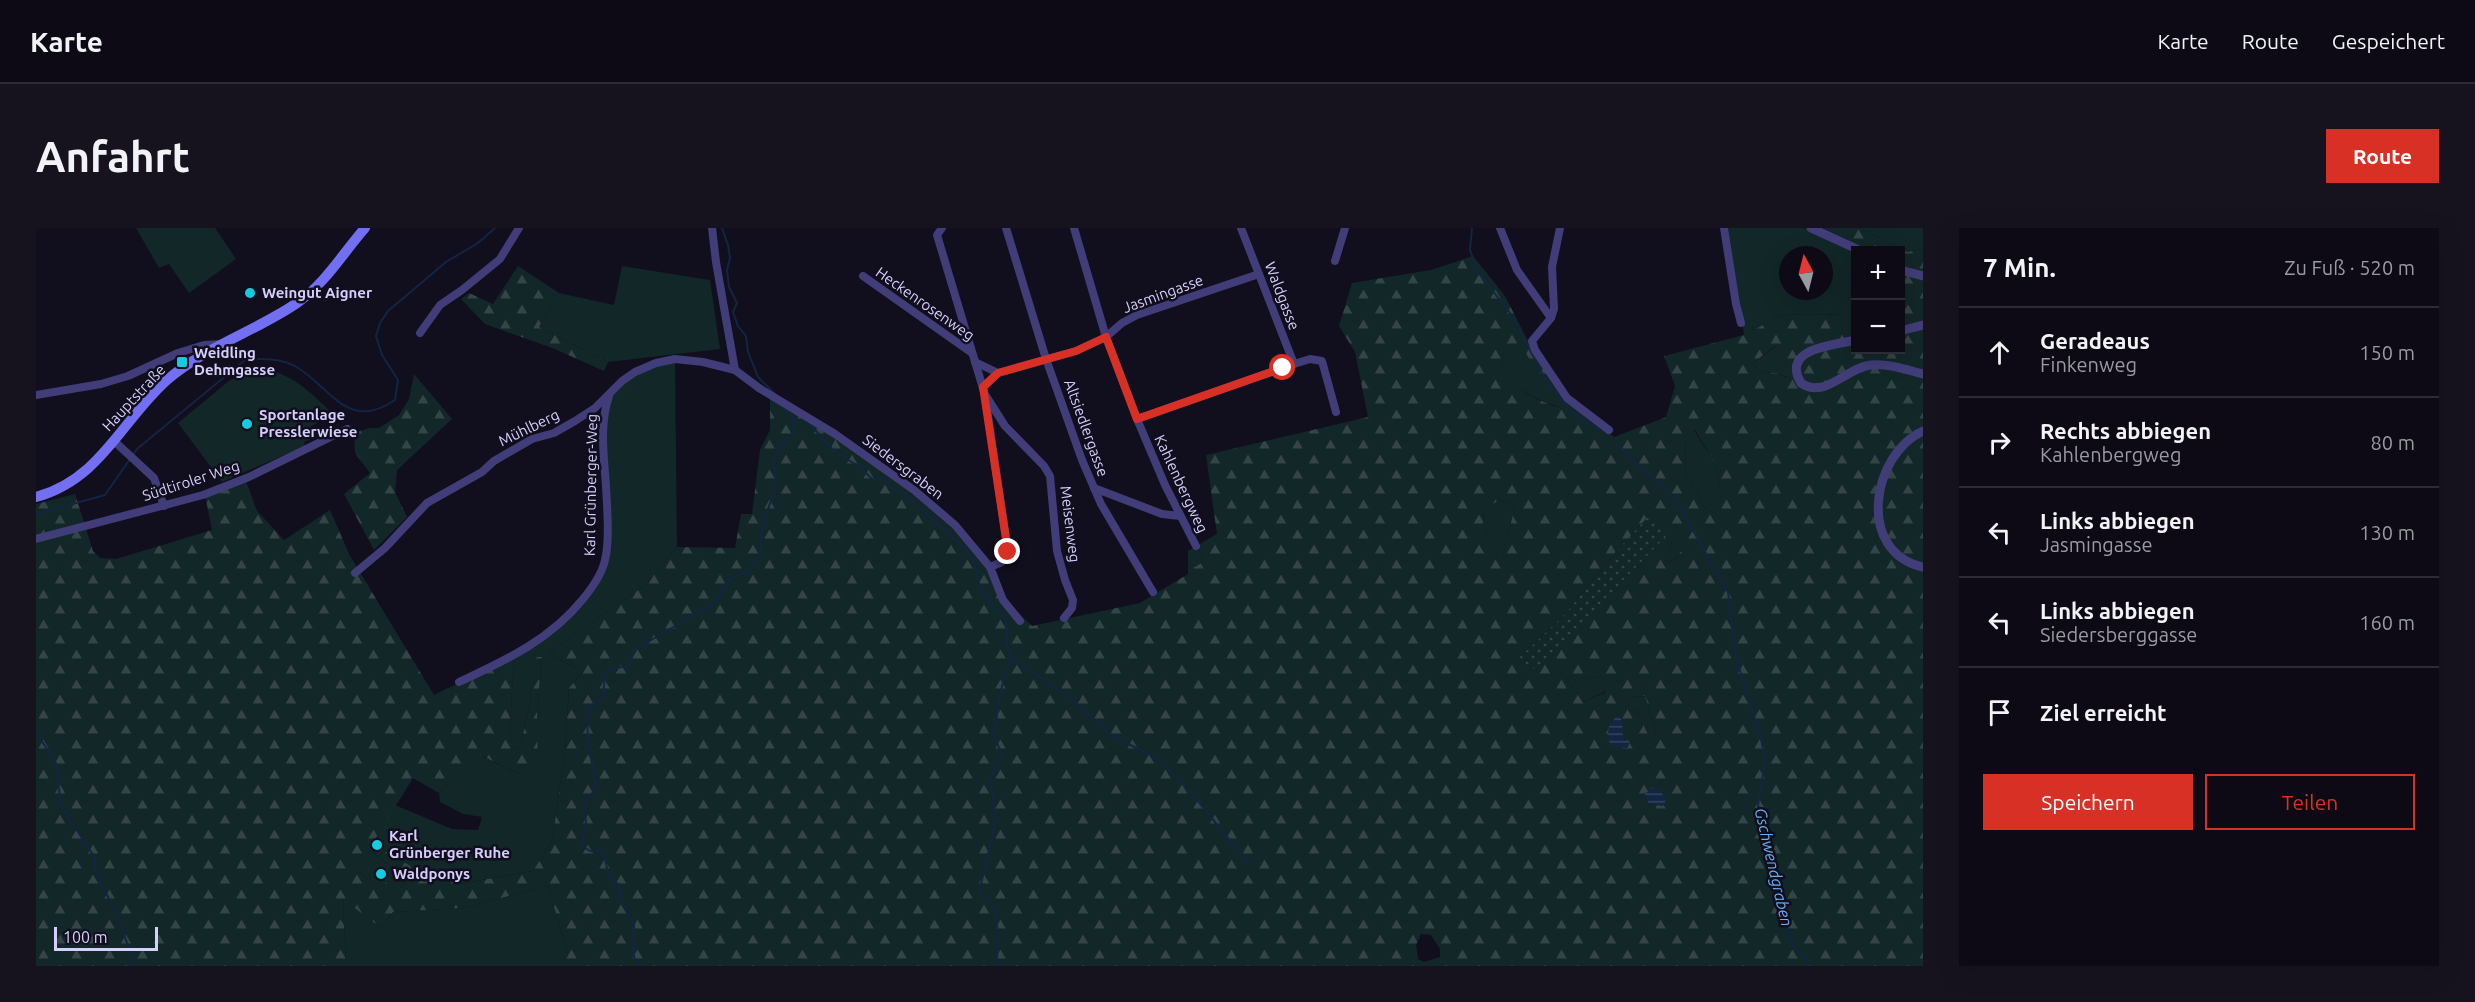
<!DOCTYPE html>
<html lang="de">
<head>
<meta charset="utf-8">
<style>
	:root { --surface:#0d0a16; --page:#16131f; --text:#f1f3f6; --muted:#9a9aa1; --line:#2d2b35; --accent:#d93025 }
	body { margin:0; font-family:Ubuntu,sans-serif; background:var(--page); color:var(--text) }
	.controls { position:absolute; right:18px; top:18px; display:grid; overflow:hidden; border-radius:0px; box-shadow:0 6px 24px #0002 }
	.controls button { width:54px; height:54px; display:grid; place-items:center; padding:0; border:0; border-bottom:2px solid var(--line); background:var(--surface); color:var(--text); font:30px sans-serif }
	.compass { position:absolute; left:1743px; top:18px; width:54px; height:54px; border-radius:50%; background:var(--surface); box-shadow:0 6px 24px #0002; rotate:353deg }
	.scale { position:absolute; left:18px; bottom:15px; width:104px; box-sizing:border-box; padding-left:6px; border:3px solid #d5cffb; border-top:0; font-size:16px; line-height:21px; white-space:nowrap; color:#d5cffb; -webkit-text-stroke:4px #110e1e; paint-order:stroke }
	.stop { position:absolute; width:18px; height:18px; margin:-14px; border:4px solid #d93025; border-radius:50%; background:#fff }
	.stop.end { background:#d93025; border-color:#fff; box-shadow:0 2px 6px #0008 }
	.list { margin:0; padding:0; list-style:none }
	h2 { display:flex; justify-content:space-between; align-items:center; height:78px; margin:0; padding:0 24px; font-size:26px }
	h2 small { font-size:20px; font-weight:400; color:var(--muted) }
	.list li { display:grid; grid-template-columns:39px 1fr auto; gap:18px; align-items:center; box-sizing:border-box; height:90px; padding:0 24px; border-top:2px solid var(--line) }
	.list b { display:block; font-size:22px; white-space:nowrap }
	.list p { margin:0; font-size:20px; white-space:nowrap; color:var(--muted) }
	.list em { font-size:20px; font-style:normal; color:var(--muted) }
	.actions { display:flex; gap:12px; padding:18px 24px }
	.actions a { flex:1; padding:14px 0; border:2px solid var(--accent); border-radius:0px; text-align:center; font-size:21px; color:var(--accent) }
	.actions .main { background:var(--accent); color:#fff }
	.icon { flex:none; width:33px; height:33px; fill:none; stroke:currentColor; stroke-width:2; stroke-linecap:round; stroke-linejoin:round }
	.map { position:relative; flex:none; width:1887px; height:738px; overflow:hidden; border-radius:0px }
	header { display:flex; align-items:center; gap:36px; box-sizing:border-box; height:84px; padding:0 30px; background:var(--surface); border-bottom:2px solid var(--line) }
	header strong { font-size:28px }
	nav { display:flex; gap:33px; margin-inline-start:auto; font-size:21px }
	.intro { display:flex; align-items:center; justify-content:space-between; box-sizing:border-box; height:144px; padding:0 36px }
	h1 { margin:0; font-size:42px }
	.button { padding:15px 27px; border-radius:0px; background:var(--accent); color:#fff; font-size:21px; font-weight:700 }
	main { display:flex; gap:36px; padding:0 36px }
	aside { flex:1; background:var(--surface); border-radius:0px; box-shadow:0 6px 24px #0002 }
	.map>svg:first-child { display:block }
</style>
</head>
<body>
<header>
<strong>Karte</strong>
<nav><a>Karte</a><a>Route</a><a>Gespeichert</a></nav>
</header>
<div class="intro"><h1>Anfahrt</h1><a class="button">Route</a></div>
<main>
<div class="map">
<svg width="1887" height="738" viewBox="0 0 1887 738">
	<defs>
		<pattern id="forest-firs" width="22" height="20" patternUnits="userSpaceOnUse" patternTransform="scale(1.5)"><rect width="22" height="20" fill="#122727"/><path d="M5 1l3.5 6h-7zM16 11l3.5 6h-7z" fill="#344547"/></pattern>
		<pattern id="garden-dots" width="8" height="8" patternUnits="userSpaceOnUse" patternTransform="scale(1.5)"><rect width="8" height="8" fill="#122727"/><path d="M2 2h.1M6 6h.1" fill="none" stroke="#344547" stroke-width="1.8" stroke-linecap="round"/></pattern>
		<pattern id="water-rules" width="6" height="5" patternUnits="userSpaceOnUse" patternTransform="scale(1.5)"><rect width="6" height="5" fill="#122543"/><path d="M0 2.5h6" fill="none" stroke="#34445f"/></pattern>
	</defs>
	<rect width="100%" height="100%" fill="#110e1e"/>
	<g fill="#122727" fill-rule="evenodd">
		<polygon points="100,0 179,0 200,31 153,65 133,36 123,40"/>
		<path d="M1692 0H1768L1819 25V86L1746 87 1708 107ZM1752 27H1788V63H1752Z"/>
		<polygon points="1824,0 1887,0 1887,21 1871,24"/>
		<polygon points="586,38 674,52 684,121 572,134 503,99 523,65 578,77"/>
		<path d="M1483 113 1524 179C1498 171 1465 158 1467 125Z"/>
		<polygon points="1740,118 1749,133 1752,150 1741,145 1722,144 1717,135"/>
		<polygon points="639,131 641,319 608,358 512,425 547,444 533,460 529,525 516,613 497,643 423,656 378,640 336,616 359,577 416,601 442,602 446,589 427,586 404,574 403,565 447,529 490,549 501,484 506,430 501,429 494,438 495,473 484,518 476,521 474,500 478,428 515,404 552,365 570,329 569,180 586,153"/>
		<path d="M220 141C251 140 277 166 298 187L275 198 279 209 268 214 269 218 186 254 142 195 194 152Z"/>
		<polygon points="1658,202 1681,239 1685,262 1670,282 1649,244 1650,205"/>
		<polygon points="1464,272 1479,278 1465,337 1447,297 1448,281"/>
		<polygon points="1637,312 1644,313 1647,321 1638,332 1635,330 1633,322"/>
		<polygon points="1163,322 1167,334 1159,339 1154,336 1154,326"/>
		<polygon points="1537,447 1550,451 1565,449 1574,457 1568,464 1547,474 1531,451"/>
		<polygon points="1609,468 1620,504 1614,512 1601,483 1593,482 1592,474 1597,469"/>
		<polygon points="335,623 372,652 362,663 339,657 319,641"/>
		<polygon points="512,658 532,727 523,738 310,738 307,670 345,700 357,684 426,680"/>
	</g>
	<g fill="url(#forest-firs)" fill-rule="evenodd">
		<path d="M1787 0H1824L1871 24 1887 21V738H523L532 727 512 658 426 680 357 684 345 700 307 671 310 738H0V276L39 266 57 323 64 330 80 331 176 302 169 267 209 250 221 283 248 312 294 282 313 326 398 467 478 428 474 500 477 521 484 518 495 473 493 438 501 429H506L501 484 502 542 490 549 448 529 403 565 377 550 336 616 378 640 424 656 497 643 516 613 529 525 533 460 547 444 512 425 608 358 641 319 699 320 705 286H716L724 222 734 202V168L819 220 917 297 951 339 968 371 996 398 1104 375 1152 346V323L1181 306 1170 227 1332 189 1319 124 1303 98 1316 55 1395 42 1437 28 1469 68 1494 117 1545 183 1578 209 1630 189 1639 158 1628 128 1708 107 1746 87 1819 86 1820 122H1864V22H1833ZM1483 114 1523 179C1497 172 1465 156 1467 125ZM1739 118 1749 133 1751 150 1741 145 1722 144 1717 135ZM1659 202 1681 239 1685 262 1670 282 1649 244 1650 205ZM1464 272 1479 278 1465 336 1447 297 1448 281ZM1614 287 1500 442 1493 420 1530 385 1583 320ZM1637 312 1644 314 1647 321 1638 332 1635 329 1633 322ZM1163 322 1167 334 1159 339 1154 336V327ZM1537 447 1550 451 1565 449 1573 457 1568 465 1547 474 1531 451ZM1609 468 1620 504 1614 511 1601 483 1593 482 1592 474 1597 469ZM335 623 372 652 362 663 345 651 339 657 320 642ZM1385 706 1395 707 1404 721V729L1388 734 1382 731 1380 717Z"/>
		<polygon points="482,38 523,65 503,99 572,134 568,143 519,121 449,96 425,71 433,65 457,76"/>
		<polygon points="378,146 416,191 361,242 359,264 371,289 338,322 308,266 334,245 319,225 318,205 333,200 343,200 363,187 373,171"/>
	</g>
	<polygon fill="url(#garden-dots)" points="1614,287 1634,304 1500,442 1482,431 1530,385 1583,320"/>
	<g fill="url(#water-rules)">
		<polygon points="1581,487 1586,492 1587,511 1594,514 1591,521 1576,518 1571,511 1573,499"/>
		<polygon points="1615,559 1624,562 1630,572 1627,578 1613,576 1609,567"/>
	</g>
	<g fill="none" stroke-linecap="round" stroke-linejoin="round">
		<g stroke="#122543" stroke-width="2">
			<polyline points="686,0 692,17 694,30 691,42 693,59 701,75 697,84 702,98 710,108 712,124 722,149 742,169"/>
			<polyline points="1436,0 1434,22 1442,44 1477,89 1509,151 1535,184 1563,201"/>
			<polyline points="746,176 749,182 760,192"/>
			<polyline points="773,195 799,224 824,239 837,252 847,250 858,263 865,263 929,320 938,334 945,363 957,380 967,386 971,396 971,415 974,429 965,462 958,506 966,528 954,551 960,592 943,665 958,678 963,712 960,738"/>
			<polyline points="1581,217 1639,271 1692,364 1700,430 1725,510 1729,533 1722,577 1737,649 1757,718 1770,731 1772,738"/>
			<path d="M0 286 69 267 101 221 209 132C226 130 244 130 259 138 294 158 311 205 359 172L362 152 346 127 340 108 344 95 352 83 410 34 442 15 459 0"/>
			<polyline points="974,429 1031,467 1076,508 1123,531 1157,567 1213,636"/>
			<polyline points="0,504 20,535 25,578 59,630 59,643 82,689 99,738"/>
			<path d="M605 738 598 729V696L585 672 582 656 573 649 567 622 554 623 545 617 550 600 549 574 561 559C557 541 545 493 556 477 558 474 563 471 567 469L569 447 574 441 593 438 598 422 682 373C686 354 697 347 714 343L724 327 726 300 740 257 738 235 741 222 758 207V191"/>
		</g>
		<g stroke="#403d79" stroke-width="8">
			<polyline points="676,0 680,34 699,142"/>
			<polyline points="906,0 901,7 949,167 972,324 966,334 954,339"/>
			<polyline points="970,0 1010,131 1046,232 1065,276 1117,364"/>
			<polyline points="1038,0 1070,109 1101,191 1129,257 1160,318"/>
			<polyline points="1205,0 1258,136 1274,131 1286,133 1300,184"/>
			<polyline points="1464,0 1481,42 1515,90 1496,113 1499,122 1531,170 1573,202"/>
			<polyline points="1688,0 1700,76 1705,95"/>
			<polyline points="1299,33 1309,0"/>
			<polyline points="827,48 936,125"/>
			<polyline points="1515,90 1518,81 1516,39 1524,0"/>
			<polyline points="384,105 404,77 426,62 464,31 483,0"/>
			<polyline points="939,134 962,145"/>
			<polyline points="947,159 962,145 1040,123 1070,109 1086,95 1101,87 1223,46"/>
			<polyline points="0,167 65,156 92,148 142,125 168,117 185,116"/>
			<polyline points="950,168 969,198 1008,238 1014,248 1021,323 1029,352 1037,372 1036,380 1028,390"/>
			<polyline points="1101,191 1258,136"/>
			<polyline points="78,213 118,250 128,278"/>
			<polyline points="1058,260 1126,286 1144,288"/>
			<polyline points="0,311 167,267 213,249 311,201"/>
			<polyline points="319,345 349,320 391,275 446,244 458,233 496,211 518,205 539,193 559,180 586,153 599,144 620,135 639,131 667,134 699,142 723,160 799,206 878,262 919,297 954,339 967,372 984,393"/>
			<path d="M423 454C470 432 514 412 547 371 556 360 566 346 569 332 574 312 571 279 570 258 568 228 563 198 573 168"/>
		</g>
		<g stroke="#403d79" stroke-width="9">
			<polyline points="1775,0 1823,22"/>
			<polyline points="1864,42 1887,48"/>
			<polyline points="1864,103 1887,97"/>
			<path d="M1820 112C1799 117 1744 120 1765 155 1789 172 1811 139 1835 137 1852 135 1871 142 1887 146"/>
			<path d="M1887 203C1835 227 1820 324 1887 339"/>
		</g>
		<path stroke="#736ff2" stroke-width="10" d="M0 269C65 251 85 193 131 152 169 119 220 103 261 75 289 56 307 25 329 0"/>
	</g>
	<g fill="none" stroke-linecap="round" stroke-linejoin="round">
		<polyline stroke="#d93025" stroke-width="8" points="972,324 947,159 962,145 1040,123 1070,109 1101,191 1247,140"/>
	</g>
	<g fill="#14cce2" stroke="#110e1e" stroke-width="2">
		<circle cx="214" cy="65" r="6"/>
		<rect x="140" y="128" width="12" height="12" rx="3"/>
		<circle cx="211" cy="196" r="6"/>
		<circle cx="341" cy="617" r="6"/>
		<circle cx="345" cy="646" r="6"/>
	</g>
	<g text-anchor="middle" stroke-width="5" stroke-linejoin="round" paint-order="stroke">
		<g font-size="15" font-weight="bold" fill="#d5cffb" stroke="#110e1e" text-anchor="start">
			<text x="226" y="70">Weingut Aigner</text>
			<text x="158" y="130">Weidling<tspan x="158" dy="17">Dehmgasse</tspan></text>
			<text x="223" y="192">Sportanlage<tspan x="223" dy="17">Presslerwiese</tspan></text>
			<text x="353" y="613">Karl<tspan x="353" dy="17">Grünberger Ruhe</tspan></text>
			<text x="357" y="651">Waldponys</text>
		</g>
		<g font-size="15" fill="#d5cffb" stroke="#110e1e">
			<text transform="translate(1127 66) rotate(-20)" y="5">Jasmingasse</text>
			<text transform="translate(1246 68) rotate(69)" y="5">Waldgasse</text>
			<text transform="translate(889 76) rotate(35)" y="5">Heckenrosenweg</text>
			<text transform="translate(98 170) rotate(-47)" y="5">Hauptstraße</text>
			<text transform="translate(493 200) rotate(-26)" y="5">Mühlberg</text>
			<text transform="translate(1050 200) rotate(70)" y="5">Altsiedlergasse</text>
			<text transform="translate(867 239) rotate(37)" y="5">Siedersgraben</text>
			<text transform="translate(155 253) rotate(-18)" y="5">Südtiroler Weg</text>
			<text transform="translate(1145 256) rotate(65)" y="5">Kahlenbergweg</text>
			<text transform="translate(555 257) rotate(-89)" y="5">Karl Grünberger-Weg</text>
			<text transform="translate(1034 296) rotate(83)" y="5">Meisenweg</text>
		</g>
		<g font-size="16" font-style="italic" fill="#67b0f2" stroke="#110e1e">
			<text transform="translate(1738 639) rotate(77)" y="6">Gschwendgraben</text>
		</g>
	</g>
</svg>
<div class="controls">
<button>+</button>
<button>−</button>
</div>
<svg class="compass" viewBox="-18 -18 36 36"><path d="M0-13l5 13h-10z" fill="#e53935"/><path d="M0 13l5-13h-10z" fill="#9a9aa1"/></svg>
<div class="scale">100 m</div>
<div class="stop" style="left:1247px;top:140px"></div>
<div class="stop end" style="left:972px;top:324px"></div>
</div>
<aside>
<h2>7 Min.<small>Zu Fuß · 520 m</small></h2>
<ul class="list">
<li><svg class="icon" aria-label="ahead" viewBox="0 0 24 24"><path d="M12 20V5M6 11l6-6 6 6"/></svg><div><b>Geradeaus</b><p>Finkenweg</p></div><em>150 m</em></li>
<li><svg class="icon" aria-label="right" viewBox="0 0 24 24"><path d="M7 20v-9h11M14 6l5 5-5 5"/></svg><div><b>Rechts abbiegen</b><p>Kahlenbergweg</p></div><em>80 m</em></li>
<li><svg class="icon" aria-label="left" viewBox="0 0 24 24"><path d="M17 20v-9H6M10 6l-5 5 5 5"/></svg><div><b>Links abbiegen</b><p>Jasmingasse</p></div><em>130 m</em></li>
<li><svg class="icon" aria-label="left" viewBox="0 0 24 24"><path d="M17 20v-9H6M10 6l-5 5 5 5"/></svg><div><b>Links abbiegen</b><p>Siedersberggasse</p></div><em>160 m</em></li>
<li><svg class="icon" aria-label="arrive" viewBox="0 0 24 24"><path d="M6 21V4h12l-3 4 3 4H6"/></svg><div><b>Ziel erreicht</b></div></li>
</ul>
<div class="actions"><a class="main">Speichern</a><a>Teilen</a></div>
</aside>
</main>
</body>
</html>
